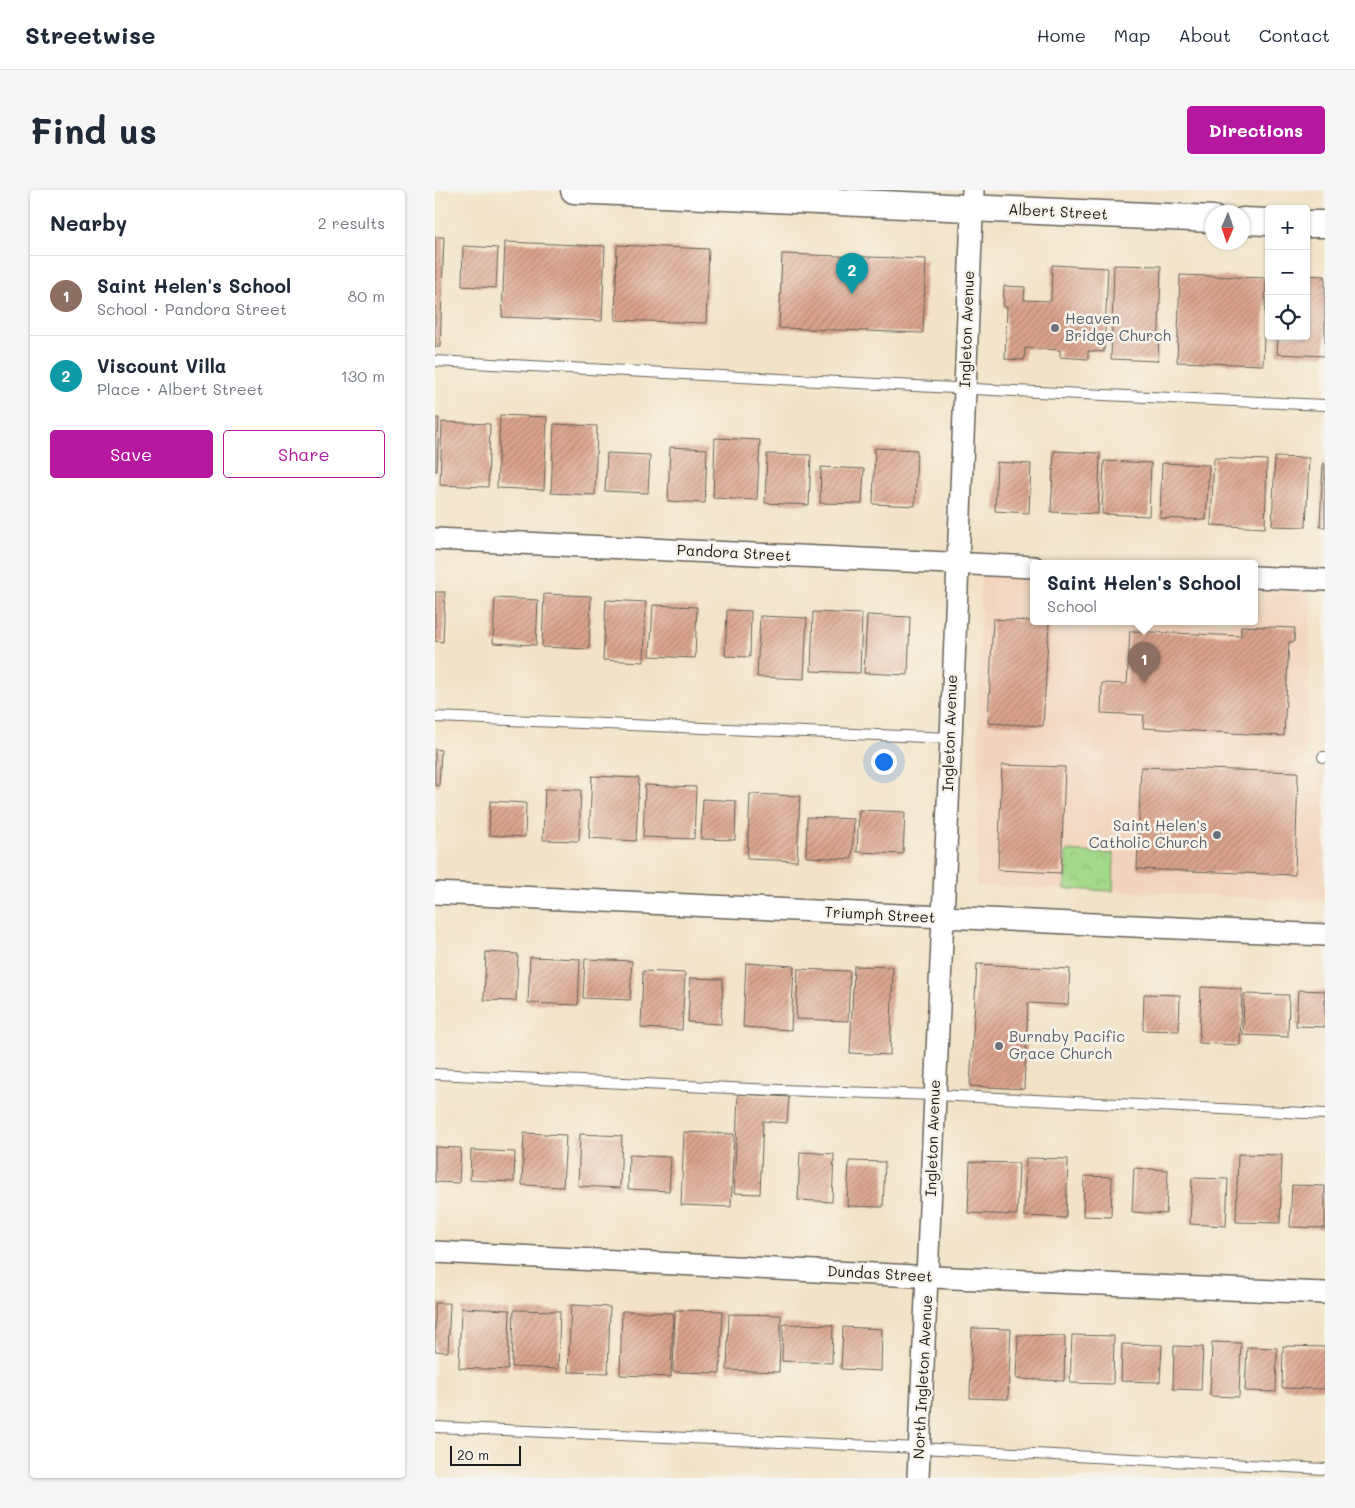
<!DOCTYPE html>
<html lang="en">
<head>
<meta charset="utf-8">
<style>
	:root { --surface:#fff; --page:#f6f6f7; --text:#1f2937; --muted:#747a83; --line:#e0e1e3; --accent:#b5179e }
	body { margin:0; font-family:Mali,sans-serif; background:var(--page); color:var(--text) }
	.controls { position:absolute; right:15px; top:15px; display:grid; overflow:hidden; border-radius:5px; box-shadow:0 1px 4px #0004 }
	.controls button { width:45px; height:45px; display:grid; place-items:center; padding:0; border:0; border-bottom:1px solid var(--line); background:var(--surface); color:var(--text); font:25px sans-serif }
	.compass { position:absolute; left:770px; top:15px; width:45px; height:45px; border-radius:50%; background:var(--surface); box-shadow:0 1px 4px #0004; rotate:182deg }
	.scale { position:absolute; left:15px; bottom:12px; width:71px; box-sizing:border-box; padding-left:5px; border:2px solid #1c1c1c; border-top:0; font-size:14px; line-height:18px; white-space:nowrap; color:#1c1c1c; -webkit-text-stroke:4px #f7f3e8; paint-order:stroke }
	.you { position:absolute; left:448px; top:571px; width:18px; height:18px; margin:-12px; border:4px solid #fff; border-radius:50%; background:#1a73e8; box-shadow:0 0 0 8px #1a73e833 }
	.badge { display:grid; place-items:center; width:32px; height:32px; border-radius:50%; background:var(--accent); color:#fff; font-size:16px; font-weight:700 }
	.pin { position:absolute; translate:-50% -41px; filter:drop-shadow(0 1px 2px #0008) }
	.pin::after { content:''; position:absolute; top:26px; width:18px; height:15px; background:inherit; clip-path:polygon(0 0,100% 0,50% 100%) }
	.popup { position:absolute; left:595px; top:370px; width:228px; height:65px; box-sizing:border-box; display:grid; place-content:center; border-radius:5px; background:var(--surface); filter:drop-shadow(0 1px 4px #0005); font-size:16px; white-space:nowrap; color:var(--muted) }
	.popup b { font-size:19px; color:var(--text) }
	.popup::after { content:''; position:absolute; left:50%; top:100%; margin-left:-10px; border:10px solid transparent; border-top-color:var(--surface) }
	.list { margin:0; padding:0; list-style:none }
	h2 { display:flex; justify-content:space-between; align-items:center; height:65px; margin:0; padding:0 20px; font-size:21px }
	h2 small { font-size:16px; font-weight:400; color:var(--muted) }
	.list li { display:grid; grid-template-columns:32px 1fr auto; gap:15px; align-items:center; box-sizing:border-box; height:80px; padding:0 20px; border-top:1px solid var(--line) }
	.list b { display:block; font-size:19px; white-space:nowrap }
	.list p { margin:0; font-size:16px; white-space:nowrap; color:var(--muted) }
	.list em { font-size:16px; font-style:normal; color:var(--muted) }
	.actions { display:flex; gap:10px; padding:15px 20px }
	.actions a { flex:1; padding:11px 0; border:1px solid var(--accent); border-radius:5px; text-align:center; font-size:18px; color:var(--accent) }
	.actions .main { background:var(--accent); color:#fff }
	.icon { flex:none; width:28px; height:28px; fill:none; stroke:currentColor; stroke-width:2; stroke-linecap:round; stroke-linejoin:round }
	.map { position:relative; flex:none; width:890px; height:1288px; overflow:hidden; border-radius:5px }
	header { display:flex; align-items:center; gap:30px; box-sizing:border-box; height:70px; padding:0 25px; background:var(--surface); border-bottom:1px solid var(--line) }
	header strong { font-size:24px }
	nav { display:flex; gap:28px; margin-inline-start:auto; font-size:18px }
	.intro { display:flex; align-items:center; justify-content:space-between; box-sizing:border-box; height:120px; padding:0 30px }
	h1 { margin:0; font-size:35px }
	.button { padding:12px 22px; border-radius:5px; background:var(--accent); color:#fff; font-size:18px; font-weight:700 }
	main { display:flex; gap:30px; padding:0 30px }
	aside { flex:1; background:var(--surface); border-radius:5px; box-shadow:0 1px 4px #0004 }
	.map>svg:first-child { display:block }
</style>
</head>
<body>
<header>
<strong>Streetwise</strong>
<nav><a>Home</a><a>Map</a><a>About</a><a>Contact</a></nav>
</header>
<div class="intro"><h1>Find us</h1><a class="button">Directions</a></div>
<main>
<aside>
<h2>Nearby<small>2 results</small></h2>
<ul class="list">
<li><span class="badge" style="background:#8d6e63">1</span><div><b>Saint Helen's School</b><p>School · Pandora Street</p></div><em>80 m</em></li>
<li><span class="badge" style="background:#0f9aa8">2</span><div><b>Viscount Villa</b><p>Place · Albert Street</p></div><em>130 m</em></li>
</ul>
<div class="actions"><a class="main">Save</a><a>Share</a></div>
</aside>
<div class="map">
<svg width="890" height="1288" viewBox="0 0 890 1288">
	<defs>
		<pattern id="park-crowns" width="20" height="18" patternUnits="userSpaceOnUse" patternTransform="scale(1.25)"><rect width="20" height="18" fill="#a3d98a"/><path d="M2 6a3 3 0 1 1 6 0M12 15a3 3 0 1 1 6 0" fill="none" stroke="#8cba76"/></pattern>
		<pattern id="building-hatch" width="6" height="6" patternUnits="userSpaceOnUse" patternTransform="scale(1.25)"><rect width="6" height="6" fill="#daa38c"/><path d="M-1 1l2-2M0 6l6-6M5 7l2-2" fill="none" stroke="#b08472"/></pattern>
	</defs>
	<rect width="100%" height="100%" fill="#f7f3e8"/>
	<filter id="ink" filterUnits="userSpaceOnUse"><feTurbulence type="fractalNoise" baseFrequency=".02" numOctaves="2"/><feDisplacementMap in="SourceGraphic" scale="10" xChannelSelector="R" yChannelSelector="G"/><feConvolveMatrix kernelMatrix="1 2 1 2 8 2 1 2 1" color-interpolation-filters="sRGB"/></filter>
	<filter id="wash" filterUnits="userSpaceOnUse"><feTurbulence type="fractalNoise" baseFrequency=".0096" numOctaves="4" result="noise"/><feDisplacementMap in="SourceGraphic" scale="20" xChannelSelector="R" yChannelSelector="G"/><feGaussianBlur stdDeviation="1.12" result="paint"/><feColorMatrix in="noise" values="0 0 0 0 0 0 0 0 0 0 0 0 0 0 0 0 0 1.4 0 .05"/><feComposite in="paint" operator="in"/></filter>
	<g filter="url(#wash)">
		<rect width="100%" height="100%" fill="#f2e3c8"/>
		<polygon fill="#f2d4be" points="546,382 599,385 599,432 819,432 819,399 876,402 871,577 890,578 890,711 630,699 541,696"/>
		<polygon fill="url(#park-crowns)" stroke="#607a53" points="631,661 679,664 678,701 630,699"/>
		<g id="blocks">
			<g fill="url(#building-hatch)">
				<polygon points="0,47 9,47 5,157 0,157"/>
				<polygon points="70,52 170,56 167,131 67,127"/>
				<polygon points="182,55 274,59 271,133 180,130"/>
				<polygon points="28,56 63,58 61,98 27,96"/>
				<polygon points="347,64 491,69 488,143 344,138"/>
				<polygon points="617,75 673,78 669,162 653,161 653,169 625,167 625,160 590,158 589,170 570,169 572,117 568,117 569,96 590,97 589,110 616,111"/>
				<polygon points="679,75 726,76 723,171 676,169"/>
				<polygon points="745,85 831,88 828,175 742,172"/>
				<polygon points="871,85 890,86 890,166 842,164 843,146 871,146"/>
				<polygon points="65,225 112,227 109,300 62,298"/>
				<polygon points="0,228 4,228 2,281 0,281"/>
				<polygon points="7,232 55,234 53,297 5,295"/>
				<polygon points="119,234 162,236 160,305 116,303"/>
				<polygon points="280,248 325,250 322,310 278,308"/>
				<polygon points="235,257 272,259 270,313 233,311"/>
				<polygon points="440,258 482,260 480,316 438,314"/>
				<polygon points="619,261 665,263 663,324 616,322"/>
				<polygon points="172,263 215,265 213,303 170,301"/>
				<polygon points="332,264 376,265 374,315 330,313"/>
				<polygon points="840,267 874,268 871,337 837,336"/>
				<polygon points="779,268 832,270 830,338 776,335"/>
				<polygon points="669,271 716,273 714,326 667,324"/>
				<polygon points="562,272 596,274 594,323 560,321"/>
				<polygon points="727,273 774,275 771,330 725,328"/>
				<polygon points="888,273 890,274 890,337 885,337"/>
				<polygon points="386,277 429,279 427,314 385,313"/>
				<polygon points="0,402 10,402 8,452 0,451"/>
				<polygon points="109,404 156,406 154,459 107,457"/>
				<polygon points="60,408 103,410 101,455 58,453"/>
				<polygon points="171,410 211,412 209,472 168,470"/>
				<polygon points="218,415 262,417 260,468 215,466"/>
				<polygon points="292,420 316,421 315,467 290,466"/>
				<polygon points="378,422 427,424 425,483 376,481"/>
				<polygon points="432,425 475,427 473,485 429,483"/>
				<polygon points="325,426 372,428 369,489 322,487"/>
				<polygon points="558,429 614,432 608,536 553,533"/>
				<polygon points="806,436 860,438 859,452 854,452 849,546 708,538 709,525 666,523 667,493 692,494 695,441 806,446"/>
				<polygon points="0,559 6,560 4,596 0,595"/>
				<polygon points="567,575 630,577 626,683 563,680"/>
				<polygon points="706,577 863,582 860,685 702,679"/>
				<polygon points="157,586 204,588 201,651 154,648"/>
				<polygon points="210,595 261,597 259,649 208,647"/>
				<polygon points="110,599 146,600 144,651 108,650"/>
				<polygon points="315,604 365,606 362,671 312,669"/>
				<polygon points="268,609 301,611 300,650 266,649"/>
				<polygon points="55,611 91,613 90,647 54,645"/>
				<polygon points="424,620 470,622 468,664 422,662"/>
				<polygon points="372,627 419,629 417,669 371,667"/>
				<polygon points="51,762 83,764 81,811 49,810"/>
				<polygon points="95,767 145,769 143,815 93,813"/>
				<polygon points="150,769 197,771 195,810 148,808"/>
				<polygon points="311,773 359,776 356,840 308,837"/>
				<polygon points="542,774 635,779 633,815 593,813 589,899 535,896"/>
				<polygon points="419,776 458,777 455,865 415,863"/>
				<polygon points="363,779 415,781 413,831 361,829"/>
				<polygon points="208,781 250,783 247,840 206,838"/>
				<polygon points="255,788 288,789 286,834 253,832"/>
				<polygon points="766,797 807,799 805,855 764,853"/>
				<polygon points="863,800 890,801 890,837 861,836"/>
				<polygon points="709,804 745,805 744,841 708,840"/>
				<polygon points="809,804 854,805 853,847 808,845"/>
				<polygon points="303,904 354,907 352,933 328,931 325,1004 299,1003"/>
				<polygon points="249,942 299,944 296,1017 246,1015"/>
				<polygon points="89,943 131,945 128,997 87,995"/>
				<polygon points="145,944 187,946 185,998 143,996"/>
				<polygon points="0,957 26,958 24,993 0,992"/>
				<polygon points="36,960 80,962 79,992 35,990"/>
				<polygon points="365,962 399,964 397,1012 363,1010"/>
				<polygon points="803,964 847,965 845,1033 801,1032"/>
				<polygon points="194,965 236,967 234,1001 193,999"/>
				<polygon points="591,968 633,969 631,1028 589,1026"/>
				<polygon points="414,971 450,972 448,1017 412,1016"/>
				<polygon points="535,972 584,973 582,1025 533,1023"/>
				<polygon points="699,978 733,980 731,1024 697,1022"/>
				<polygon points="649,986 677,987 676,1027 648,1026"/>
				<polygon points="757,988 793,989 791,1036 755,1034"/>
				<polygon points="857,995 890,996 890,1038 855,1037"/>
				<polygon points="0,1113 15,1113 13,1162 0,1161"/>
				<polygon points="136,1115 175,1117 173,1183 133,1182"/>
				<polygon points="26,1118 75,1120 73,1180 24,1178"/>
				<polygon points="79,1120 125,1121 123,1179 77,1177"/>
				<polygon points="240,1120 288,1121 285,1183 238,1182"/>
				<polygon points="187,1121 238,1123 236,1187 185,1185"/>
				<polygon points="294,1124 346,1125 344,1182 292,1180"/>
				<polygon points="348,1134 398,1135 397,1173 347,1171"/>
				<polygon points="408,1137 447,1139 446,1181 406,1179"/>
				<polygon points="537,1138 576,1139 573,1209 535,1208"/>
				<polygon points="583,1145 630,1146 629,1191 581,1189"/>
				<polygon points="637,1145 679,1146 678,1194 635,1193"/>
				<polygon points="777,1152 806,1153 804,1207 775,1206"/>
				<polygon points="687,1154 727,1155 725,1192 686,1191"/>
				<polygon points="739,1156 768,1157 766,1200 738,1199"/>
				<polygon points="848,1156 890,1157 890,1199 847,1198"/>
				<polygon points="812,1157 842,1158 841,1202 810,1201"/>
			</g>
		</g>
	</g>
	<g filter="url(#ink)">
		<use href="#blocks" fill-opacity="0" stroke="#676258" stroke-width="1"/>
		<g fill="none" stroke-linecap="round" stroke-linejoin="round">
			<defs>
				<g id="service">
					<polyline points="0,171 558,200 890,215"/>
					<polyline points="0,527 516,548"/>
					<polyline points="888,567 890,567"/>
					<polyline points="0,884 315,899 500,905 890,924"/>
					<polyline points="0,1237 485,1258 890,1279"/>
				</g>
				<g id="minor">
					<polyline points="0,349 599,377"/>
					<polyline points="819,387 890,390"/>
					<polyline points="0,703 890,745"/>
					<polyline points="0,1062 519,1088 890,1103"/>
					<polyline points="483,1288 516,548 538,0"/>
				</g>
				<g id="tertiary">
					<polyline points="139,0 778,29"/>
					<polyline points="808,31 834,32"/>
					<polyline points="871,34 890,34"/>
				</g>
			</defs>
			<use href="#service" stroke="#676258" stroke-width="12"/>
			<use href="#minor" stroke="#676258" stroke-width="24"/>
			<use href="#tertiary" stroke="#676258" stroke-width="29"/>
			<use href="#service" stroke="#fff" stroke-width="10"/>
			<use href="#minor" stroke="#fff" stroke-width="21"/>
			<use href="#tertiary" stroke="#fff" stroke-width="26"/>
		</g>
	</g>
	<g fill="#6b7280" stroke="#f7f3e8" stroke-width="2">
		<circle cx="620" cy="138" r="5"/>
		<circle cx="782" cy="645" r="5"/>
		<circle cx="564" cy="856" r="5"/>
	</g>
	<g text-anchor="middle" stroke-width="5" stroke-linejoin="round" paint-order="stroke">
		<g font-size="15" fill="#1c1c1c" stroke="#f7f3e8">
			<text transform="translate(623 22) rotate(3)" y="5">Albert Street</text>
			<text transform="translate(532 139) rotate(-88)" y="5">Ingleton Avenue</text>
			<text transform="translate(299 363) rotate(3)" y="5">Pandora Street</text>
			<text transform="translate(515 543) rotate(-88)" y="5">Ingleton Avenue</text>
			<text transform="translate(445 725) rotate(3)" y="5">Triumph Street</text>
			<text transform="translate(498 948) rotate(-88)" y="5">Ingleton Avenue</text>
			<text transform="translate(445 1084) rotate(3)" y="5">Dundas Street</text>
			<text transform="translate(488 1187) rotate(-87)" y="5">North Ingleton Avenue</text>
		</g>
		<g font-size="15" fill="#5b616d" stroke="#f7f3e8" text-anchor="start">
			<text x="630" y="134">Heaven<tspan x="630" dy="17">Bridge Church</tspan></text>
			<text x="772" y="641" text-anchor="end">Saint Helen's<tspan x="772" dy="17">Catholic Church</tspan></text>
			<text x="574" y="852">Burnaby Pacific<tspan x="574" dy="17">Grace Church</tspan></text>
		</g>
	</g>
</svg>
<div class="controls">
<button>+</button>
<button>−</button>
<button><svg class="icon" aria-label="locate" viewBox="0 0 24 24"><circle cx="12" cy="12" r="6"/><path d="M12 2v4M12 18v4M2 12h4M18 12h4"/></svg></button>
</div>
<svg class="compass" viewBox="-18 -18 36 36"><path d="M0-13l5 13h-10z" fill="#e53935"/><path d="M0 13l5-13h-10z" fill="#747a83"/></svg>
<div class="scale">20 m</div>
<div class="you"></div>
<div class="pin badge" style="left:709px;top:493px;background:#8d6e63">1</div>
<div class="popup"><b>Saint Helen's School</b>School</div>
<div class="pin badge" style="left:417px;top:104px;background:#0f9aa8">2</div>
</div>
</main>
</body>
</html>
